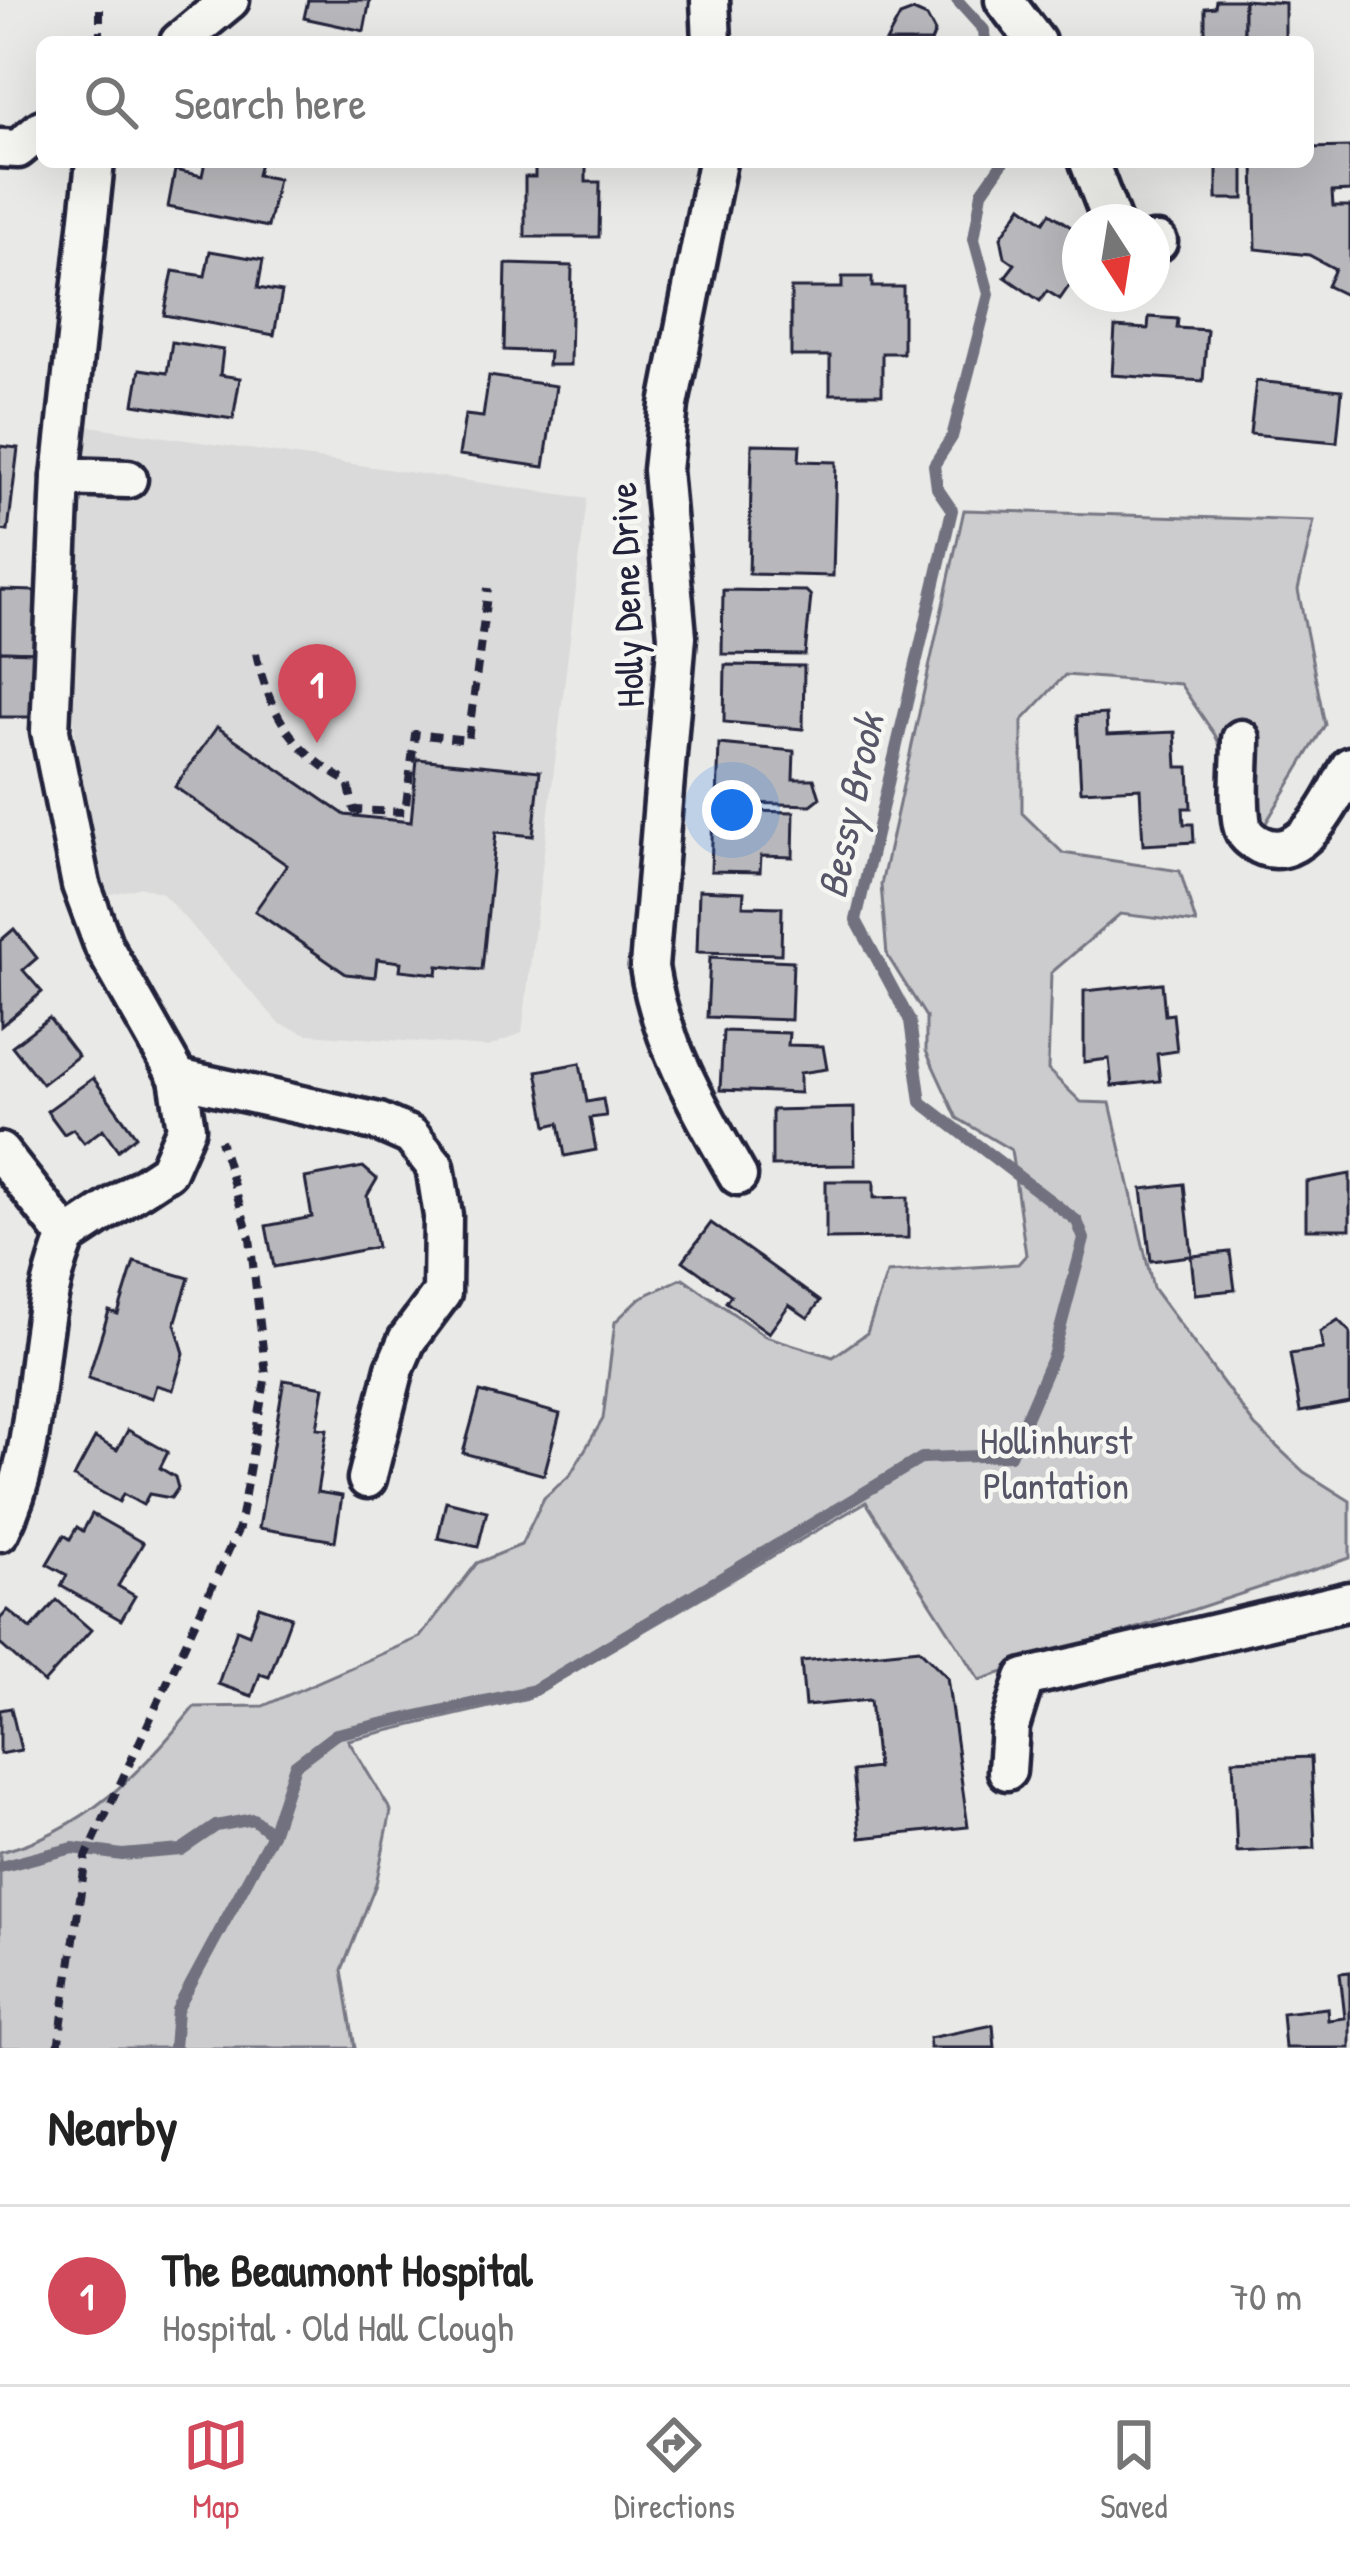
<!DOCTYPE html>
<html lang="en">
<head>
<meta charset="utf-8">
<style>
	:root { --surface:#fff; --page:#f2f2f2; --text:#222; --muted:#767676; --line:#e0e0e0; --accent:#d1495b }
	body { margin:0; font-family:"Patrick Hand",sans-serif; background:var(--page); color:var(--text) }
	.compass { position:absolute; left:1062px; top:204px; width:108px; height:108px; border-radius:50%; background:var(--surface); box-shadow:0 12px 48px #0002; rotate:168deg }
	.you { position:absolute; left:732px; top:810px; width:42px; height:42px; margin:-30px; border:9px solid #fff; border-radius:50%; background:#1a73e8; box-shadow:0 0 0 18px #1a73e833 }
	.badge { display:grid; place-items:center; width:78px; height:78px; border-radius:50%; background:var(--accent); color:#fff; font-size:39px; font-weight:700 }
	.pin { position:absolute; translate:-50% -99px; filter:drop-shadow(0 3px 6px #0008) }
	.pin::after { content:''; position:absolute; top:63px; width:42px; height:36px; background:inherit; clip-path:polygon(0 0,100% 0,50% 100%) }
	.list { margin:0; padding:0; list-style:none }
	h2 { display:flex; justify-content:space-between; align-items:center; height:156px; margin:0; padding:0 48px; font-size:51px }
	h2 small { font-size:39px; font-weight:400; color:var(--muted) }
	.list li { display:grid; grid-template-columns:78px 1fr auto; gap:36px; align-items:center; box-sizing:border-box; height:180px; padding:0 48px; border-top:3px solid var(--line) }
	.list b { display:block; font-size:45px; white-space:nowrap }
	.list p { margin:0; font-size:39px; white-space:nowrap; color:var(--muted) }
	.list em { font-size:39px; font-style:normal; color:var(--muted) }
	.icon { flex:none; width:66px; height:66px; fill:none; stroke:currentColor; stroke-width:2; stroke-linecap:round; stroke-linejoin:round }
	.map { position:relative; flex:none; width:1350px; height:2048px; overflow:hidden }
	.search { position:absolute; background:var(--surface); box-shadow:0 12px 48px #0002; left:36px; right:36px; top:36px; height:132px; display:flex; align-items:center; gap:30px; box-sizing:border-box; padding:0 42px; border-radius:18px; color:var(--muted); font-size:45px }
	.sheet { height:336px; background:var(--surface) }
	nav { display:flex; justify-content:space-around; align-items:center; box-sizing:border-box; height:168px; border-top:3px solid var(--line); background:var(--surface); font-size:33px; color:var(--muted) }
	nav a { display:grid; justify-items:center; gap:6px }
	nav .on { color:var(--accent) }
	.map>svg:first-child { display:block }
</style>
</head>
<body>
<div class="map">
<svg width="1350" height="2048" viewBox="0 0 1350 2048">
	<rect width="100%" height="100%" fill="#e9e9e7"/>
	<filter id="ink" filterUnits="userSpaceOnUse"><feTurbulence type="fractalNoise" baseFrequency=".00833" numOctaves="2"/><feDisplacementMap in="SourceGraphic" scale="24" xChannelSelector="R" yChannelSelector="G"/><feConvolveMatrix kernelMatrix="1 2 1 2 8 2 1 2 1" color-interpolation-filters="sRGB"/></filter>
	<g filter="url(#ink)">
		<polygon fill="#dadada" points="89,426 587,498 522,1033 488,1047 308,1034 280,1024 162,893 142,887 103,896 80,785 72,701 72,620"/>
		<path fill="#ccccce" stroke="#777784" stroke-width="3" d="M964 510 1314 521 1298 590 1325 725 1261 831 1215 735 1180 684 1065 675 1022 721V813L1063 853 1180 871 1196 923 1120 914 1051 973 1048 1070 1081 1102 1110 1103 1153 1288 1255 1426 1304 1472 1350 1501V1558L980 1680 866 1502 528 1698 348 1740 391 1811 376 1884 342 1970 355 2048H0V1852C84 1831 142 1772 194 1707L263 1706 420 1637 477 1563 521 1545 544 1498 570 1475 603 1419 615 1322 640 1298 683 1278 765 1336 833 1357 867 1333 887 1273 1018 1264 1026 1255 1011 1150 957 1118 926 1051V1017L887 955 881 885Z"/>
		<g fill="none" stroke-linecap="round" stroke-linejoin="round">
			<g stroke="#71717f" stroke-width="12">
				<polyline points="957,0 984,30 985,42"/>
				<polyline points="0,1867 73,1848 122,1855 181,1850 216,1826 253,1819 272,1834"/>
				<polyline points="174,2048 177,2010 272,1834 295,1765 336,1734 534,1690 922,1458 1010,1455 1053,1356 1084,1239 1077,1221 921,1102 910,1021 856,920 952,510 937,488 934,465 952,437 989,294 974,239 982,192 1003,162"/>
			</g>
		</g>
		<g fill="#b8b8bc" stroke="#22223b" stroke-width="3">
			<polygon points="308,0 370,0 364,31 304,18"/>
			<polygon points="1216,0 1244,0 1244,42 1205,42 1205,8 1215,7"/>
			<polygon points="1244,0 1285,3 1285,42 1244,42"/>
			<polygon points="913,11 927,17 935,32 931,42 886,42 900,16"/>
			<polygon points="1350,147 1350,191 1332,192 1333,206 1350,206 1350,297 1327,286 1335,269 1309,255 1256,249 1254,162 1308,162 1308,148"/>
			<polygon points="205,162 260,162 257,175 278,179 268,227 168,207 175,170 202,176"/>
			<polygon points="535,162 586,162 586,182 600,182 599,237 525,237 525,177 535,177"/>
			<polygon points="1168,162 1244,162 1244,199 1217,199 1217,164 1168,168"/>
			<polygon points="1022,206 1044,222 1050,213 1080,233 1070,254 1080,261 1080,270 1060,299 1047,291 1040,301 1005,277 1015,264 1005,257 1001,237"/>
			<polygon points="210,251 263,260 258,288 282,292 274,335 164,315 173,271 205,276"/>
			<polygon points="506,264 572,266 570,365 548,365 549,352 504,350"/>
			<polygon points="842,277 872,277 872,287 903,287 903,353 882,353 882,394 830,394 830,356 791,356 791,288 842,288"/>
			<polygon points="1149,317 1178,319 1177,328 1207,330 1203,381 1112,375 1115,327 1148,329"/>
			<polygon points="172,342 223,350 220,375 240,378 233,419 134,404 140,369 167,373"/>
			<polygon points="489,376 556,386 544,467 459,455 465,415 483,417"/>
			<polygon points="1256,381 1342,390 1337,442 1250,434"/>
			<polygon points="752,444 800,445 799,461 836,462 833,576 749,574"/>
			<polygon points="0,446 18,448 8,531 0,530"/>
			<polygon points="0,590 35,591 35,652 0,651"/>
			<polygon points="723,590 806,591 811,596 805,655 722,654"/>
			<polygon points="0,651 35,652 35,717 0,717"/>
			<polygon points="725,665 804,666 803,729 724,722"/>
			<polygon points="1106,714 1107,735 1175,732 1177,767 1189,767 1191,808 1183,808 1184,824 1193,824 1194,842 1143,845 1140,788 1081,791 1077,716"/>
			<polygon points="217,727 345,815 411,822 417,759 540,771 533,836 496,832 482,970 438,966 437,974 400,970 401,962 377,959 375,977 346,974 255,911 287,865 175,787"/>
			<polygon points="719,744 794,751 793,779 814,779 820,798 811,805 717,802"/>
			<polygon points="713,810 794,812 793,857 761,856 760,872 711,871"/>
			<polygon points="699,890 744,892 743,906 782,907 781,954 697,952"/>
			<polygon points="14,929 37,958 23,970 42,992 1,1026 0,941"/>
			<polygon points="710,957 793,961 791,1020 707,1017"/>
			<polygon points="1162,983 1165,1015 1173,1014 1177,1051 1157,1054 1160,1081 1112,1086 1109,1059 1084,1062 1084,991"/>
			<polygon points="49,1018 78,1056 42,1084 12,1046"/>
			<polygon points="723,1031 789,1033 788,1045 823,1046 827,1069 800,1073 800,1093 720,1090"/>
			<polygon points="580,1063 587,1102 603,1099 606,1116 590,1118 596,1150 565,1156 559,1123 547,1126 537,1071"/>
			<polygon points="93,1078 136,1136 118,1150 103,1129 84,1143 73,1129 64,1134 47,1111"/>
			<polygon points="854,1108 855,1165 772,1166 772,1110"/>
			<polygon points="363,1167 377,1179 367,1196 377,1247 274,1267 266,1226 312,1217 305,1178"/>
			<polygon points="1350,1174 1350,1229 1306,1229 1306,1182"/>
			<polygon points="826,1181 874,1181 874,1198 908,1197 908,1238 826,1239"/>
			<polygon points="1184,1184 1192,1256 1230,1252 1235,1290 1195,1294 1191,1256 1151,1261 1142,1189"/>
			<polygon points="711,1223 820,1301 808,1318 789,1305 769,1333 726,1302 731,1295 683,1261"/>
			<polygon points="134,1262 189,1278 175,1324 184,1353 173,1390 156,1385 152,1398 88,1378 109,1311 118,1314"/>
			<polygon points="1338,1320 1350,1332 1350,1403 1300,1412 1290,1354 1323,1349 1320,1332"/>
			<polygon points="284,1380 324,1387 317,1428 327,1429 317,1492 342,1496 335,1541 259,1528"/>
			<polygon points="480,1392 560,1414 544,1475 463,1453"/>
			<polygon points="128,1430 168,1452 160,1468 175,1477 178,1488 171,1498 149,1494 143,1505 123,1494 119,1502 74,1477 95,1438 117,1450"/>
			<polygon points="446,1501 487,1511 478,1547 438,1538"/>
			<polygon points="92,1514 143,1543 118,1586 135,1596 121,1620 61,1586 67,1575 47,1564 64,1535 70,1539 77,1527 83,1531"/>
			<polygon points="57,1600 91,1630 44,1683 0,1644 0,1619 8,1610 31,1629"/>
			<polygon points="259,1606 291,1617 269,1677 260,1674 252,1696 218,1684 237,1629 249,1634"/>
			<polygon points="919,1649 947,1677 968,1827 860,1838 853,1771 877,1768 870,1700 805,1706 801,1661"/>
			<polygon points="11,1708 21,1750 0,1754 0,1710"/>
			<polygon points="1311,1757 1315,1848 1237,1852 1233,1760"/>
			<polygon points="1350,1972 1350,2048 1285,2048 1282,2013 1327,2008 1328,2020 1345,2018 1340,1973"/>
			<polygon points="993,2025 995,2048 930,2048 929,2038"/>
		</g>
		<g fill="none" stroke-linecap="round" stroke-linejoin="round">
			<defs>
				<g id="minor">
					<polyline points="710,0 712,42"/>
					<polyline points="1004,0 1036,42"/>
					<polyline points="179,42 230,0"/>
					<polyline points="0,148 18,149 42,129"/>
					<path d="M717 162 669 405 662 470 677 636 649 967C661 1043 700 1110 738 1176"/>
					<polyline points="1089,162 1112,222"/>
					<polyline points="1152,242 1158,242"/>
					<polyline points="61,477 128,479"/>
					<path d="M1241 739C1241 766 1237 798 1242 825 1244 835 1251 840 1260 845 1303 866 1335 796 1350 766"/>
					<polyline points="178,1078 379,1122 411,1136 435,1166 443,1216 442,1293 407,1340 395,1368 367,1479"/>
					<path d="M0 1152 67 1237C27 1332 47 1441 0 1532"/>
					<polyline points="67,1237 167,1171 186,1128 178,1078 104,947 81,885 50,731 61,477 95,162"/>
					<polyline points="1007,1771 1010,1727 1025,1678 1350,1601"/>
				</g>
			</defs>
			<use href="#minor" stroke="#22223b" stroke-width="45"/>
			<g stroke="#22223b" stroke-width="8" stroke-dasharray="12 9" stroke-linecap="butt">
				<polyline points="100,42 100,0"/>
				<path d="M256 653C269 713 294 752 348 782L354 810 405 812 415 734 468 740 488 588"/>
				<polyline points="58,2048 86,1857 239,1528 266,1375 250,1238 220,1140"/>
			</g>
			<use href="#minor" stroke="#f6f6f2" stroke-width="36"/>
		</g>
	</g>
	<g text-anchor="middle" stroke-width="9" stroke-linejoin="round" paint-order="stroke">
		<g font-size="39" fill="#22223b" stroke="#f6f6f2">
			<text transform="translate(626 595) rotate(-92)" y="14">Holly Dene Drive</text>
		</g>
		<g font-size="39" fill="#555567" stroke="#f6f6f2">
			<text x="1056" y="1454">Hollinhurst<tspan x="1056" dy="45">Plantation</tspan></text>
		</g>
		<g font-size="42" font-style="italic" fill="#565668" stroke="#f6f6f2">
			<text transform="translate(850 806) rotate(-78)" y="15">Bessy Brook</text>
		</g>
	</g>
</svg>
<svg class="compass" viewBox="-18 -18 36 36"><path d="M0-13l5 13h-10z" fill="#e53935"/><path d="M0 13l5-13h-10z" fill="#767676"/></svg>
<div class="you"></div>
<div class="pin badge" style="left:317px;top:743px">1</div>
<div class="search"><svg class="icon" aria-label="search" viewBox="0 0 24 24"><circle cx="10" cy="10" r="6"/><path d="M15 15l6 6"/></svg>Search here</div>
</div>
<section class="sheet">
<h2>Nearby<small></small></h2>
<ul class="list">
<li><span class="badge">1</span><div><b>The Beaumont Hospital</b><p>Hospital · Old Hall Clough</p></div><em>70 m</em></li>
</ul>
</section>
<nav>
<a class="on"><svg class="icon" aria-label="map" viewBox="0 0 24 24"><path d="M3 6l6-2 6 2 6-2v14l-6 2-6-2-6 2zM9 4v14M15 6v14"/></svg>Map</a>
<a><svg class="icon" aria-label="directions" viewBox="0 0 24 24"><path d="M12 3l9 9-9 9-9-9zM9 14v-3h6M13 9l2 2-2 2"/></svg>Directions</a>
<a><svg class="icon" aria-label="saved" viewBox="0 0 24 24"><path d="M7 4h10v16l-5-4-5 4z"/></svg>Saved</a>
</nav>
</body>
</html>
